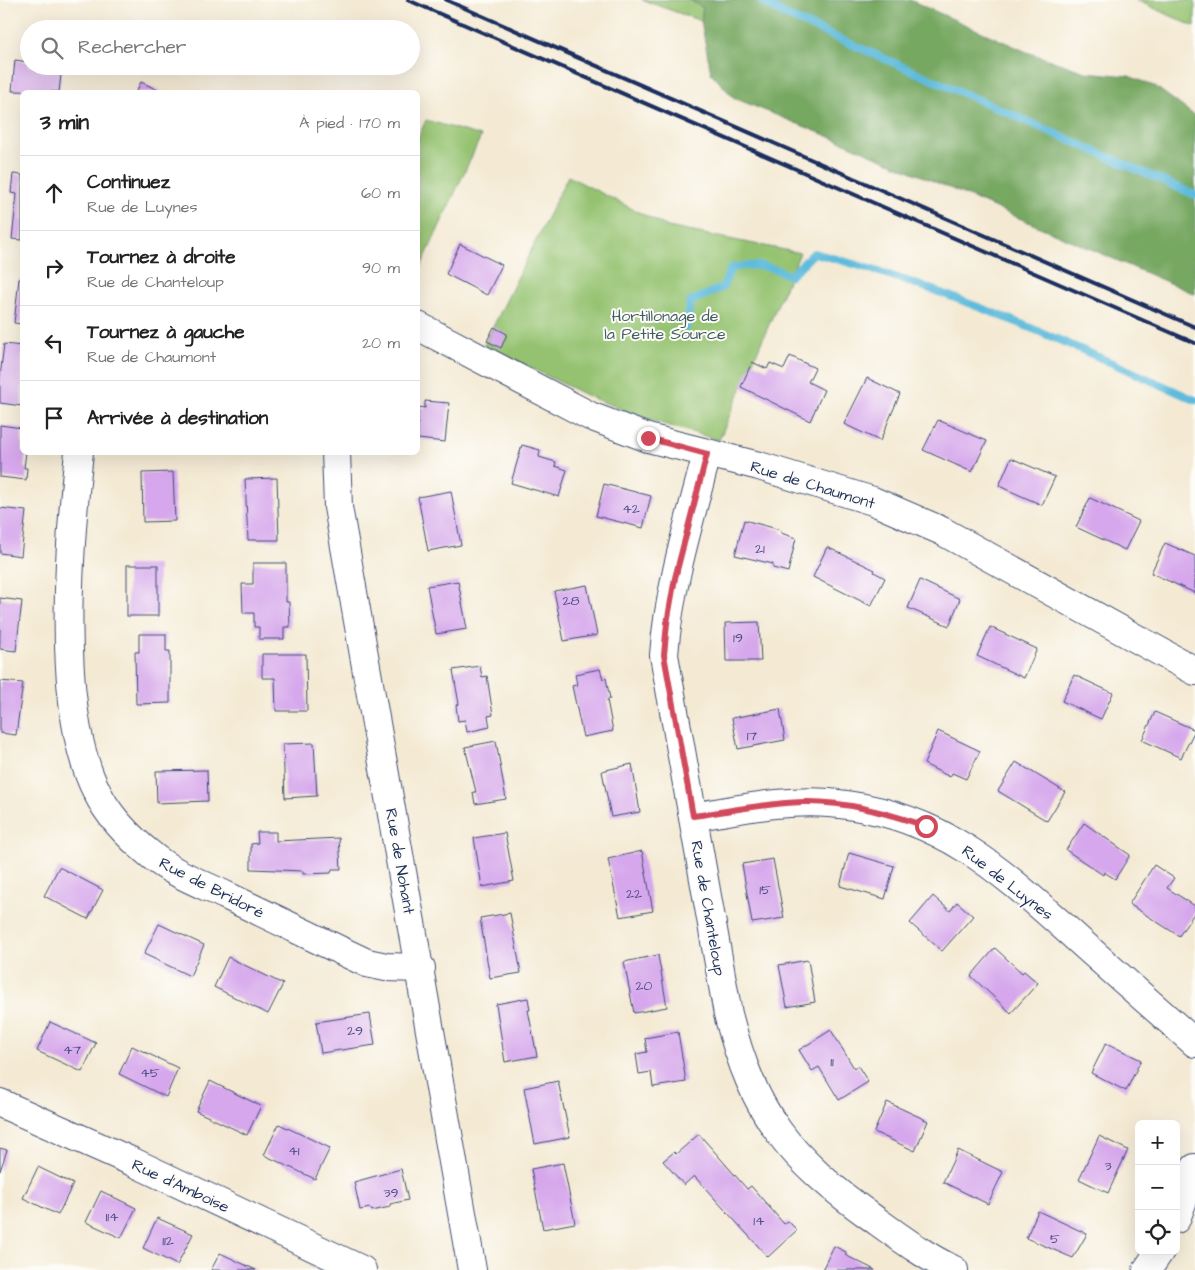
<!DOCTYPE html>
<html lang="fr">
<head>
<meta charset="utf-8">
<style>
	:root { --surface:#fff; --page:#f6f6f6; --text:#222; --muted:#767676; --line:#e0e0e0 }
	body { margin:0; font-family:"Architects Daughter",sans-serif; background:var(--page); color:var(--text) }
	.controls { position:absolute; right:15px; bottom:15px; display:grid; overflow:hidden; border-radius:8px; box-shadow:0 5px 20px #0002 }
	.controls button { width:45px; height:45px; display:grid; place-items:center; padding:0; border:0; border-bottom:1px solid var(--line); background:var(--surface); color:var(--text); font:25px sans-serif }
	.stop { position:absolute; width:15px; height:15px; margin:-11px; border:4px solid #d1495b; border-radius:50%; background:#fff }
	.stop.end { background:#d1495b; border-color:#fff; box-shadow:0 1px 5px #0008 }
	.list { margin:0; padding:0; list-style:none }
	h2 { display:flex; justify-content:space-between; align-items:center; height:65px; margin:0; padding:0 20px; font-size:21px }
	h2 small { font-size:16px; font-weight:400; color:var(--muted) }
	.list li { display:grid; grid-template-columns:32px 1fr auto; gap:15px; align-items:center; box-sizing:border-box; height:75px; padding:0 20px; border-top:1px solid var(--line) }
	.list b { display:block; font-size:19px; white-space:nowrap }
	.list p { margin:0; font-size:16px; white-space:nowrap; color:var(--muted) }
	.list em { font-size:16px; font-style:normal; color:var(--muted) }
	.icon { flex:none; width:28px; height:28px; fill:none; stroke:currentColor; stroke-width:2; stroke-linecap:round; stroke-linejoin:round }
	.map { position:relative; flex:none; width:1195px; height:1270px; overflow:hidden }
	.search { position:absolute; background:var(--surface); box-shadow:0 5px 20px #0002; left:20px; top:20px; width:400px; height:55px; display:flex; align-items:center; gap:12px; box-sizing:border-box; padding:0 18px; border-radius:28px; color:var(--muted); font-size:19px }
	.panel { position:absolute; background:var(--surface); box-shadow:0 5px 20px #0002; left:20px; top:90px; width:400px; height:365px; border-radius:8px }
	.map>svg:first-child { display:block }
</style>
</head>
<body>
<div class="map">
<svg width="1195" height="1270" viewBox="0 0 1195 1270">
	<rect width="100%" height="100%" fill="#fdfcf7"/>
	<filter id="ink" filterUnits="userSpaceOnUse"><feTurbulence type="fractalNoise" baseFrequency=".02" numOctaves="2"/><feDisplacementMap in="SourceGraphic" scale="10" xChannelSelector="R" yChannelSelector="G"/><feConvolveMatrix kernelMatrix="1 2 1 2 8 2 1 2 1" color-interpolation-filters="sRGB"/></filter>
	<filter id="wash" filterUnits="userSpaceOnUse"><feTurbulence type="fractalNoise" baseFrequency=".0096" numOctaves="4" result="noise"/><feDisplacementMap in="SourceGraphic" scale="20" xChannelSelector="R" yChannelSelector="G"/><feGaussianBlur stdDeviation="1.12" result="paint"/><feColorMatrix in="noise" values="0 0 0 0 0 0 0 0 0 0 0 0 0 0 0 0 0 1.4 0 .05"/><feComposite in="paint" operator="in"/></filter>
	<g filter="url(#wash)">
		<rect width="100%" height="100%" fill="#f4ead4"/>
		<g fill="#94c270" stroke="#587867">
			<polygon points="642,0 690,0 703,8 701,21"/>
			<polygon points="1136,0 1195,0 1195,27"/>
			<polygon points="426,120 481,136 418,273 418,138"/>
			<polygon points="568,176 668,227 800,253 719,440 653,421 590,397 484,345"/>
		</g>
		<polygon fill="#77a862" stroke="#496c60" points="690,0 910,0 1027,52 1085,72 1129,76 1156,87 1195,116 1195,294 845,143 734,98 711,73 701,21 703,8"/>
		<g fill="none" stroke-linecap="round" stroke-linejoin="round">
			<g stroke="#5ebbdc" stroke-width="8">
				<polyline points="760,0 785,15 1195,195"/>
				<path d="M686 328 690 302 723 287 731 268C753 263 770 265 790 276L814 253C945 287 1071 344 1195 400"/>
			</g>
		</g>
		<g id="blocks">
			<g fill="#d6a7ec">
				<polygon points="15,60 29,62 29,66 62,66 59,92 12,91"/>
				<polygon points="141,82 162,92 136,92"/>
				<polygon points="13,174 22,175 22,240 12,239 17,194 11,193"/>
				<polygon points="460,244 502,265 487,295 446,274"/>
				<polygon points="19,279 22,279 22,324 14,323"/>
				<polygon points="494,327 507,334 501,348 487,341"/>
				<polygon points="4,344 22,346 22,406 0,403 0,377"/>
				<polygon points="790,356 815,368 808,382 824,390 810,421 741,387 752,362 767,369 770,363 784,369"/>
				<polygon points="867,378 900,394 880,441 844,424"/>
				<polygon points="425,401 449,403 445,442 418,439 418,407 425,408"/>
				<polygon points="938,420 987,441 972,472 923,450"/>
				<polygon points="0,425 22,428 22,452 26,452 24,468 27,468 26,480 0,477"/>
				<polygon points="522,445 540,450 539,457 556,462 555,466 567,470 559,497 511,483"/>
				<polygon points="1011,458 1055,477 1042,505 999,486"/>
				<polygon points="173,472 175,521 143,522 142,473"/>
				<polygon points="277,478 279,540 248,540 245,479"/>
				<polygon points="604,484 651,496 643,528 596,516"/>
				<polygon points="451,491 461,545 428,551 418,497"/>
				<polygon points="1090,498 1139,521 1125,550 1076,527"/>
				<polygon points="0,508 26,511 21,556 0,553"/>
				<polygon points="744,520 781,530 781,533 796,538 788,572 773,568 773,564 735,555"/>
				<polygon points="1165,543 1195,556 1195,593 1151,573"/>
				<polygon points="827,547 875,570 874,572 885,578 871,606 813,577"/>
				<polygon points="253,563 286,563 286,602 289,602 290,627 284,627 284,639 259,639 259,627 254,627 254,613 243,613 242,584 253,584"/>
				<rect x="127" y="565" width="31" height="51"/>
				<polygon points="920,580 960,599 949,626 908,608"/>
				<polygon points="458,581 467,629 436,634 427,586"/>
				<polygon points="587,585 597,635 564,641 554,591"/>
				<polygon points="0,598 22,601 16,651 0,649"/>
				<polygon points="759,622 761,661 726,661 725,623"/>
				<polygon points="990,627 1037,649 1024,678 977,656"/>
				<polygon points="139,634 166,634 166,651 170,651 170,703 136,704 135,652 139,652"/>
				<polygon points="262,654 306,654 307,711 276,711 275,678 262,678"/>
				<polygon points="480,666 482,677 487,676 493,715 488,716 490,727 467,732 465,720 458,721 456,705 459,704 453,670"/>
				<polygon points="600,669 603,679 606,678 610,699 607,700 613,731 583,737 572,686 577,685 575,674"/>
				<polygon points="1074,675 1113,693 1101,719 1062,701"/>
				<polygon points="0,681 23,683 16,735 0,733"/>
				<polygon points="780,709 785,740 738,749 732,718"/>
				<polygon points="1155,712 1195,730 1181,758 1142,740"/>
				<polygon points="938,731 980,751 966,779 952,773 950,777 924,764"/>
				<polygon points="496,741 506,799 475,804 473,792 476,792 465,747"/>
				<polygon points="314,743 317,796 285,798 283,744"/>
				<polygon points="1016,762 1065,792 1047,821 998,791"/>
				<polygon points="632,764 640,812 611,817 602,771"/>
				<polygon points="207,770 208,801 157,803 156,771"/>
				<polygon points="1084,823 1130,855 1115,879 1104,872 1103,875 1066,850"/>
				<polygon points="257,832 276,832 276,841 339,838 341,869 332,869 331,873 303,874 303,871 251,869 251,844 258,843"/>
				<polygon points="505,833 514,881 482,887 474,838"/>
				<polygon points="642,851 653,911 620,917 608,859"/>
				<polygon points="849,853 894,866 885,899 840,886"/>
				<polygon points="773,859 784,918 752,923 742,864"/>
				<polygon points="1154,865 1174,878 1167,888 1195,906 1195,912 1179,936 1129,904"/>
				<polygon points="59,867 103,890 88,919 44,896"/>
				<polygon points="933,896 950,911 957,902 973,916 942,951 910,923"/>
				<polygon points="510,913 521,973 490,978 480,918"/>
				<polygon points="159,924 204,945 190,976 144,954"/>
				<polygon points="995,948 1022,973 1024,971 1038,983 1011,1013 971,976"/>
				<polygon points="658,955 667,1007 634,1013 624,962"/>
				<polygon points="228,957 283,984 268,1014 214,987"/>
				<polygon points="808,960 815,1002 787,1007 779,965"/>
				<polygon points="528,998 530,1010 528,1010 537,1056 505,1062 496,1004"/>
				<polygon points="370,1014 375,1045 321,1053 316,1022"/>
				<polygon points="50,1022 96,1043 82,1072 37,1051"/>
				<polygon points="831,1030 854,1068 858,1066 868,1082 839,1100 819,1067 812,1071 799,1050"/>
				<polygon points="678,1032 686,1082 653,1087 651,1072 639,1074 636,1054 647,1052 645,1038"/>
				<polygon points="1106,1043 1141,1060 1126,1091 1091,1073"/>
				<polygon points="132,1046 178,1068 166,1097 119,1074"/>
				<polygon points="210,1081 261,1106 247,1135 196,1111"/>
				<polygon points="558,1081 570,1137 535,1144 524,1088"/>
				<polygon points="887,1102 928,1121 915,1151 874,1132"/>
				<polygon points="279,1124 330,1148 315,1179 264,1155"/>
				<polygon points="699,1134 747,1189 751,1186 784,1224 788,1221 797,1230 768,1257 694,1176 684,1185 663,1161 674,1152 676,1154"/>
				<polygon points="1099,1136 1128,1150 1108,1193 1079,1179"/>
				<polygon points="0,1148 7,1150 0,1171"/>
				<polygon points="958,1150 1003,1172 988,1204 943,1182"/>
				<polygon points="563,1163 575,1223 543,1229 531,1169"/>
				<polygon points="38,1167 73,1184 58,1215 23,1198"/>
				<polygon points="401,1169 408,1200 390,1204 390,1207 372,1211 370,1208 360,1210 354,1182"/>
				<polygon points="101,1191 136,1208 121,1238 86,1222"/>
				<polygon points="1038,1211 1087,1234 1073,1258 1026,1238"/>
				<polygon points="157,1218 193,1234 177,1265 143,1248"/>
				<polygon points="834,1246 846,1252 845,1255 875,1270 822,1270"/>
				<polygon points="220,1253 256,1270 211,1270"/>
			</g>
		</g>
	</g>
	<g filter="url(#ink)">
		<use href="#blocks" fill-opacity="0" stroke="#3c4b70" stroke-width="1"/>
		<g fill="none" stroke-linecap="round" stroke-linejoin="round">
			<defs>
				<g id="minor">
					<polyline points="418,326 590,416 648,438 759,466 873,501 942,531 1195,671"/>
					<path d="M79 452C69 543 55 712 97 792 109 817 130 838 151 855 172 873 202 884 227 896 274 918 320 941 367 963L386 967 421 968"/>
					<polyline points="336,452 338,507 472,1270"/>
					<path d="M707 454C690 520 669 586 664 655L728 1014C754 1116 789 1158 874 1219 899 1237 926 1257 954 1270"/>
					<path d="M693 817C744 808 796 797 847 805 946 819 1001 871 1073 935 1113 971 1154 1007 1195 1043"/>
					<polyline points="0,1103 133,1162 362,1270"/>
					<polyline points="1176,1219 1195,1168"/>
					<polyline points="1147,1270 1160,1251"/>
				</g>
			</defs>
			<use href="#minor" stroke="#3c4b70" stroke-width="30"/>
			<use href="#minor" stroke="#fff" stroke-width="28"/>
			<g stroke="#1b2f5e" stroke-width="4">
				<polyline points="408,0 1195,343"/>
				<polyline points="446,0 1195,327"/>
			</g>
		</g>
	</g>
	<g fill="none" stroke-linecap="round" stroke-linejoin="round" filter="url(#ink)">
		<path stroke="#d1495b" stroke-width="6" d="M648 438 707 454 675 578 667 623 664 655 693 816C729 811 766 803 803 802 846 801 886 813 926 826"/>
	</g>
	<g text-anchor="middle" stroke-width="4" stroke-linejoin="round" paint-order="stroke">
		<g font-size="14" fill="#4a4d82">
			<text x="631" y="513">42</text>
			<text x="760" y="553">21</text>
			<text x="571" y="605">28</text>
			<text x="738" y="642">19</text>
			<text x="752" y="740">17</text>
			<text x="765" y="894">15</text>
			<text x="634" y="898">22</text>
			<text x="644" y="990">20</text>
			<text x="355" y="1035">29</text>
			<text x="72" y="1054">47</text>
			<text x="832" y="1066">11</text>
			<text x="150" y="1077">45</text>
			<text x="294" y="1155">41</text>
			<text x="1108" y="1170">3</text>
			<text x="391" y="1197">39</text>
			<text x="112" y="1221">114</text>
			<text x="759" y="1225">14</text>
			<text x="1055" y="1243">5</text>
			<text x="168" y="1245">112</text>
		</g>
		<g font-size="16" fill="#3f5b63" stroke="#fdfcf7">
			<text x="665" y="321">Hortillonage de<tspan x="665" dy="18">la Petite Source</tspan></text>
		</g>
		<g font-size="16" fill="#1b2f5e" stroke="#fdfcf7">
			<text transform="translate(813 484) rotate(17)" y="6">Rue de Chaumont</text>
			<text transform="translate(401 861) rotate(80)" y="6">Rue de Nohant</text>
			<text transform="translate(1008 882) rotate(38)" y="6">Rue de Luynes</text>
			<text transform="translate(212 887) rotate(27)" y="6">Rue de Bridoré</text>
			<text transform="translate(709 908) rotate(80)" y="6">Rue de Chanteloup</text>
			<text transform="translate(181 1185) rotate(25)" y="6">Rue d'Amboise</text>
		</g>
	</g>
</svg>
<div class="controls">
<button>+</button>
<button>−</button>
<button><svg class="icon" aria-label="locate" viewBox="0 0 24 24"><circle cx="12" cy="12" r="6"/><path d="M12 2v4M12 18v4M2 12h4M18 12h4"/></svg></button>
</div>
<div class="stop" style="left:926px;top:826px"></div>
<div class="stop end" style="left:648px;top:438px"></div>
<div class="search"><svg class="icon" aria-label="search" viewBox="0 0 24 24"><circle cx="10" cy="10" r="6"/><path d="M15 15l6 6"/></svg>Rechercher</div>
<section class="panel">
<h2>3 min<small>À pied · 170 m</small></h2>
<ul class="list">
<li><svg class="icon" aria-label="ahead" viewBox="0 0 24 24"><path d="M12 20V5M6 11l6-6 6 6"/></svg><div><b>Continuez</b><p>Rue de Luynes</p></div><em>60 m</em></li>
<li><svg class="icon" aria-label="right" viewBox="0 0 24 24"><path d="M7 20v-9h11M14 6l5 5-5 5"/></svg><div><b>Tournez à droite</b><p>Rue de Chanteloup</p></div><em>90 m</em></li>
<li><svg class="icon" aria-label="left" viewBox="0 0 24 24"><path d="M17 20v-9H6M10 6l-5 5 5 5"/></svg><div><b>Tournez à gauche</b><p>Rue de Chaumont</p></div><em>20 m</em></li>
<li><svg class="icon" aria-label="arrive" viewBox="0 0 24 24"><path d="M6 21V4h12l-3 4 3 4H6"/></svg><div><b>Arrivée à destination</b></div></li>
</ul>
</section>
</div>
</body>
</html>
